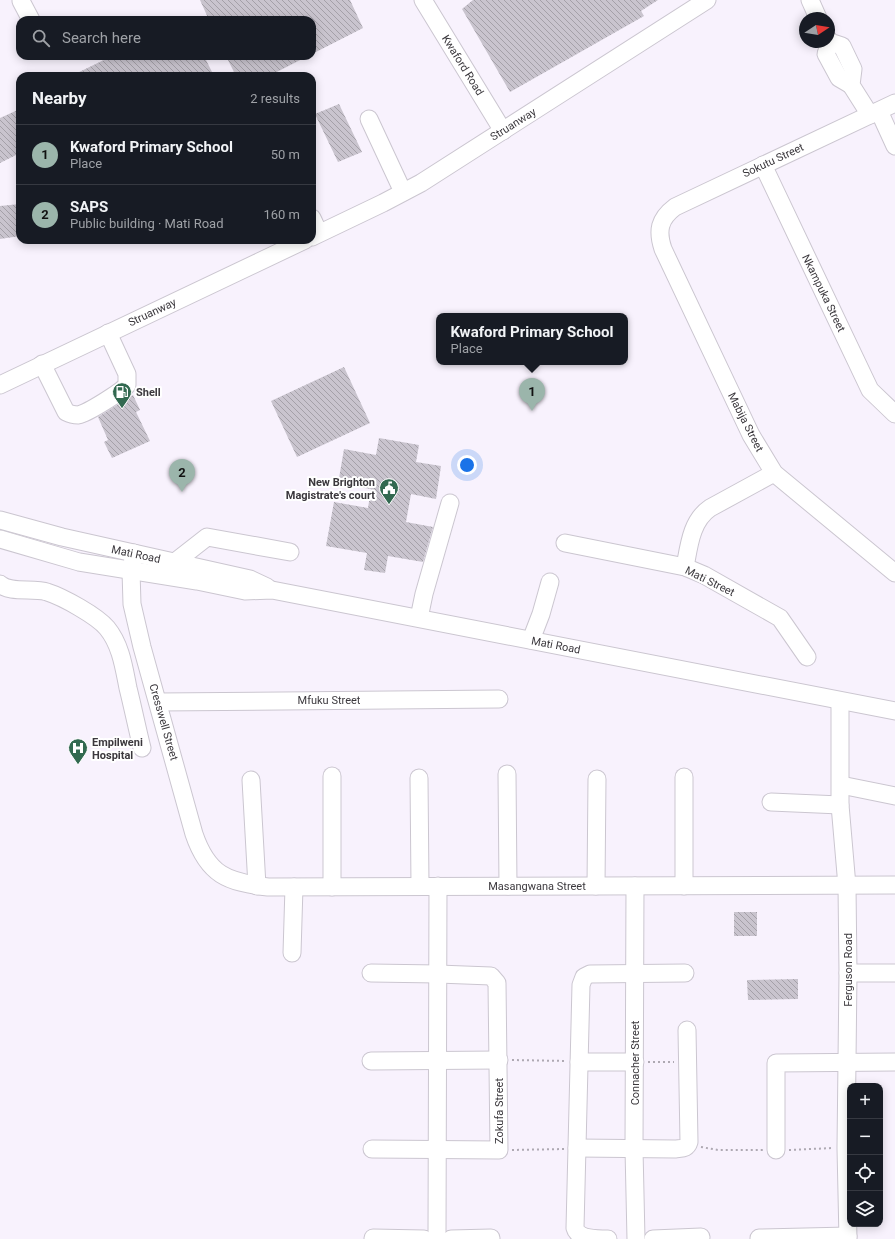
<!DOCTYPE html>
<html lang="en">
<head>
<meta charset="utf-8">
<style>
	:root { --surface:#171b24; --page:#242831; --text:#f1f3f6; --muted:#9ea1a6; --line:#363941; --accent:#9bb5ab }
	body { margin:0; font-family:Roboto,sans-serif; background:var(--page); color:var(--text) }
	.controls { position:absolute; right:12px; bottom:12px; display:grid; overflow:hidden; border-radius:8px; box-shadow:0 2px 10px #0003 }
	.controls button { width:36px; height:36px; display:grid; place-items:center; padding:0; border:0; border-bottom:1px solid var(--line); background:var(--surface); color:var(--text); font:20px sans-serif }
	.compass { position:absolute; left:799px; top:12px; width:36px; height:36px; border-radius:50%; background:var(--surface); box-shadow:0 2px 10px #0003; rotate:78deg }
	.you { position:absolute; left:467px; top:465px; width:14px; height:14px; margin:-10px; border:3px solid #fff; border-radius:50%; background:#1a73e8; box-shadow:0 0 0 6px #1a73e833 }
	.badge { display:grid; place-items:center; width:26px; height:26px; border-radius:50%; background:var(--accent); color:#111; font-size:13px; font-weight:700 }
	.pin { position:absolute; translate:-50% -33px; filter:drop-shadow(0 1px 2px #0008) }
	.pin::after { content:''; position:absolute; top:21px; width:14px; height:12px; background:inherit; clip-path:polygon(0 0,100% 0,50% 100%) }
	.popup { position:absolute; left:436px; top:313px; width:192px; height:52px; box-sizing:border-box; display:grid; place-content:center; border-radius:8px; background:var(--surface); filter:drop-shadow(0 1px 3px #0005); font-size:13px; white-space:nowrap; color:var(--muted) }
	.popup b { font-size:15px; color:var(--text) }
	.popup::after { content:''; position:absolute; left:50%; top:100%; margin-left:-8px; border:8px solid transparent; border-top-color:var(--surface) }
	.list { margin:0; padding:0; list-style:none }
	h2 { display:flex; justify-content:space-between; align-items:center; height:52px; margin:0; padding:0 16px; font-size:17px }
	h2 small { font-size:13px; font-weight:400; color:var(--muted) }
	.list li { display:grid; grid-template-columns:26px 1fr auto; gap:12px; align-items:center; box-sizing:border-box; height:60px; padding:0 16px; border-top:1px solid var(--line) }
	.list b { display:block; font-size:15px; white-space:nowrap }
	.list p { margin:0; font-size:13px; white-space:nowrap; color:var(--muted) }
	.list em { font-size:13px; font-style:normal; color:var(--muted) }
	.icon { flex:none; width:22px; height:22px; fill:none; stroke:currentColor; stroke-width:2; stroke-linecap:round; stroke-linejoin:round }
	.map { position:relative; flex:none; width:895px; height:1239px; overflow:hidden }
	.search { position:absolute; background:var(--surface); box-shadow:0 2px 10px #0003; left:16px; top:16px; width:300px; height:44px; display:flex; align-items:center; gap:10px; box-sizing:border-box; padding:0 14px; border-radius:12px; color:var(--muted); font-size:15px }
	.panel { position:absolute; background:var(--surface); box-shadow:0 2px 10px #0003; left:16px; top:72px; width:300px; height:172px; border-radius:12px }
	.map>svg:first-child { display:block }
</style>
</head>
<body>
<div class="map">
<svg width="895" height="1239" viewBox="0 0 895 1239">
	<defs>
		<pattern id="building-back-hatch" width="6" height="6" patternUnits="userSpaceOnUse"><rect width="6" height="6" fill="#c9c4ce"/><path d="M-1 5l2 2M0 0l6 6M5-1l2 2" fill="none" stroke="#a4a0a8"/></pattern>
	</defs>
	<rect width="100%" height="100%" fill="#f8f2fd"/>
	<g fill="url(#building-back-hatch)">
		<polygon points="200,0 350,0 363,28 312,54 312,20 209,20"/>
		<polygon points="473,0 658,0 641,11 644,16 510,92 462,9"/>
		<polygon points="112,56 204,56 214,76 71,76"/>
		<polygon points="226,56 308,56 269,76 236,76"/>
		<polygon points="339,104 362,152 338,162 315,114"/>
		<polygon points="20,109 20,153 0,163 0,118"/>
		<polygon points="20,204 20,236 0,239 0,206"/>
		<polygon points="344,367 370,423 297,457 271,401"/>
		<polygon points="133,395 140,410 136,412 150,441 112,458 104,442 108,440 98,417"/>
		<polygon points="379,438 419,445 416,462 441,466 436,499 411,494 406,522 433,527 423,562 388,556 385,573 364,570 367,553 326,546 334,502 368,508 371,489 338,484 344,449 376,455"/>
		<rect x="734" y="912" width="23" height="24"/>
		<polygon points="798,979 798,999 748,1000 747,980"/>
	</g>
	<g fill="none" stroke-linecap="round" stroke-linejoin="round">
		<defs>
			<g id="minor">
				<polyline points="423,0 503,131"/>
				<polyline points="810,0 818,18"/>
				<polyline points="21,1 31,20"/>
				<polyline points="829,40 830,42 842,46 853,69 851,85 870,115"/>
				<polyline points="830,42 826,54 839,78 851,85"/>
				<path d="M895 103 675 207C659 219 657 231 663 249L751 435 774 473 895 573"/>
				<polyline points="879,111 895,146"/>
				<polyline points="369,119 403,192"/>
				<polyline points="763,165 870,390 895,414"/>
				<polyline points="312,218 319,233"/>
				<polyline points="312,237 383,203 421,183 707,0"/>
				<path d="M42 364 66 412C70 414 74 415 78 415 88 413 121 392 127 385V374L108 333"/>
				<polyline points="0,385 305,240"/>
				<polyline points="0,520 62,537 250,579 267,587"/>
				<polyline points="0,539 79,562 197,581 245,591 272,590 895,711"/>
				<polyline points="565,543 685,567 704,575 780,618 807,657"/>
				<path d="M134 553 131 571 132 604 142 647 194 834C208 875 227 882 268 887L895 885"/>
				<polyline points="175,562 207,537 290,552"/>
				<path d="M685 567C689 546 691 521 710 508L774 473"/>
				<path d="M0 584C10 594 34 587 47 592 63 597 97 616 107 628 121 645 124 668 128 688 133 708 137 728 142 748"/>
				<polyline points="419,618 424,594 450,503"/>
				<polyline points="531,640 541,614 550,582"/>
				<polyline points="840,701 840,805 847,886 848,973 846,1148 848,1239"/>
				<polyline points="158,702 499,699"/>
				<polyline points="507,774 508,886"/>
				<polyline points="419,778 420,886"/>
				<polyline points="251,780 257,886"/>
				<polyline points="841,785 895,796"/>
				<polyline points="771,802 840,805"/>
				<polyline points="596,886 597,779"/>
				<polyline points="635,886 634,1149 636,1239"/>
				<polyline points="684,886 684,777"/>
				<polyline points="332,887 332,776"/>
				<polyline points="292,953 294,887"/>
				<polyline points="371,973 438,974 491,976 497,983 499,1150 372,1149"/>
				<polyline points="848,973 895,973"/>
				<polyline points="371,1061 499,1060"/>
				<polyline points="579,1062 635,1062"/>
				<path d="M577 1148 675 1149C682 1148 687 1149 689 1142L687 1030"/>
				<polyline points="776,1150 776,1063 895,1062"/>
				<polyline points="373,1238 424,1239"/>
				<polyline points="759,1238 848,1236"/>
				<polyline points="437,1239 438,886"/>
				<polyline points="451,1239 491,1238"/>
				<path d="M608 1239C596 1239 578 1239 575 1228L581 985 584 977 590 974 685 973"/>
				<polyline points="653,1239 701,1237"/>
			</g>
		</defs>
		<use href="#minor" stroke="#cbc6d0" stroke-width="19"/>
		<g stroke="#aea9b2" stroke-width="2" stroke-dasharray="2 3" stroke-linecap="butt">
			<polyline points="512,1060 566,1061"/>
			<polyline points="648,1062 674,1062"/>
			<polyline points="701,1147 718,1150 763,1150"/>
			<polyline points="512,1150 564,1149"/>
			<polyline points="789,1150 833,1148"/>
		</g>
		<use href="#minor" stroke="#fff" stroke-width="17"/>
	</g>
	<defs>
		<symbol id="fuel-pin" viewBox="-11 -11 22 30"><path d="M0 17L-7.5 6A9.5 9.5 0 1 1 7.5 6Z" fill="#326950" stroke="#fff"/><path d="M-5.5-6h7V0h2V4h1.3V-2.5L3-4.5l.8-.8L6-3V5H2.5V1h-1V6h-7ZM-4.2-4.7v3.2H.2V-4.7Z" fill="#fff"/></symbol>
		<symbol id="civic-pin" viewBox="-11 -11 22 30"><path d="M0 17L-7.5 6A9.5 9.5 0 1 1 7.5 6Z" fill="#326950" stroke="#fff"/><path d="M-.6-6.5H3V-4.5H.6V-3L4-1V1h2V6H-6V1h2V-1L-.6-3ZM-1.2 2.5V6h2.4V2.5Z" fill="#fff"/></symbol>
		<symbol id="hospital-pin" viewBox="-11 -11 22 30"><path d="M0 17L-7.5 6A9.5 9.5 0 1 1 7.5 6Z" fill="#326950" stroke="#fff"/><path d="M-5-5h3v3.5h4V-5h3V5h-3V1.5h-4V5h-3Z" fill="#fff"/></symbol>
	</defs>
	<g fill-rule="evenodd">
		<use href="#fuel-pin" x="111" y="381" width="22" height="30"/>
		<use href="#civic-pin" x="378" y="477" width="22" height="30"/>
		<use href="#hospital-pin" x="67" y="737" width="22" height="30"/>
	</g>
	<g text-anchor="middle" stroke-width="4" stroke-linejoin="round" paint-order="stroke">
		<g font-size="11" fill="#3b383d" stroke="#fff">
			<text transform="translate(463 65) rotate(58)" y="4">Kwaford Road</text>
			<text transform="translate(513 124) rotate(-32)" y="4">Struanway</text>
			<text transform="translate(773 160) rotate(-25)" y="4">Sokutu Street</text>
			<text transform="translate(824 293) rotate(64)" y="4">Nkampuka Street</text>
			<text transform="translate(152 312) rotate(-25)" y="4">Struanway</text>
			<text transform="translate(746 422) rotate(63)" y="4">Mabija Street</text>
			<text transform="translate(136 554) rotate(12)" y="4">Mati Road</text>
			<text transform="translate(710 581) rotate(26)" y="4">Mati Street</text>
			<text transform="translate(556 645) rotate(11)" y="4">Mati Road</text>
			<text x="329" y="704">Mfuku Street</text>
			<text transform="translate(164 722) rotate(74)" y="4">Cresswell Street</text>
			<text x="537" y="890">Masangwana Street</text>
			<text transform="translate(848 970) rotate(-90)" y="4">Ferguson Road</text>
			<text transform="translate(635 1063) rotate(-90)" y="4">Connacher Street</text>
			<text transform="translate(499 1111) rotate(-90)" y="4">Zokufa Street</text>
		</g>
		<g font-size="11" font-weight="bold" fill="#3b383d" stroke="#fff" text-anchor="start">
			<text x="136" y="396">Shell</text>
			<text x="375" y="486" text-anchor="end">New Brighton<tspan x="375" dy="13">Magistrate's court</tspan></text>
			<text x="92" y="746">Empilweni<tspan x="92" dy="13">Hospital</tspan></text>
		</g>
	</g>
</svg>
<div class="controls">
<button>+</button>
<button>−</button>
<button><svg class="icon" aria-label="locate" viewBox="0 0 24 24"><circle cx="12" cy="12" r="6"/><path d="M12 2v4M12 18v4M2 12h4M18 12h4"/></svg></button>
<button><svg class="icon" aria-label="layers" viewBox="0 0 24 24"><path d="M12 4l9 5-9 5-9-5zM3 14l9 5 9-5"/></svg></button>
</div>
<svg class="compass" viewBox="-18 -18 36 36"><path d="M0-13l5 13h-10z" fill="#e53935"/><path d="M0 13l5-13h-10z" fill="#9ea1a6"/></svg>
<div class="you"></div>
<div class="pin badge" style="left:532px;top:411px">1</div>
<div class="popup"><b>Kwaford Primary School</b>Place</div>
<div class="pin badge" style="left:182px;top:492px">2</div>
<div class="search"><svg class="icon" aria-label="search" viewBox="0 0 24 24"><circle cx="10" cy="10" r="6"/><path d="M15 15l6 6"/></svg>Search here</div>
<section class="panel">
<h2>Nearby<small>2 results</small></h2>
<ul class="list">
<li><span class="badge">1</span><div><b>Kwaford Primary School</b><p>Place</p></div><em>50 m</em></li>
<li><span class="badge">2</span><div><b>SAPS</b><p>Public building · Mati Road</p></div><em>160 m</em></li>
</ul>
</section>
</div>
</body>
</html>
